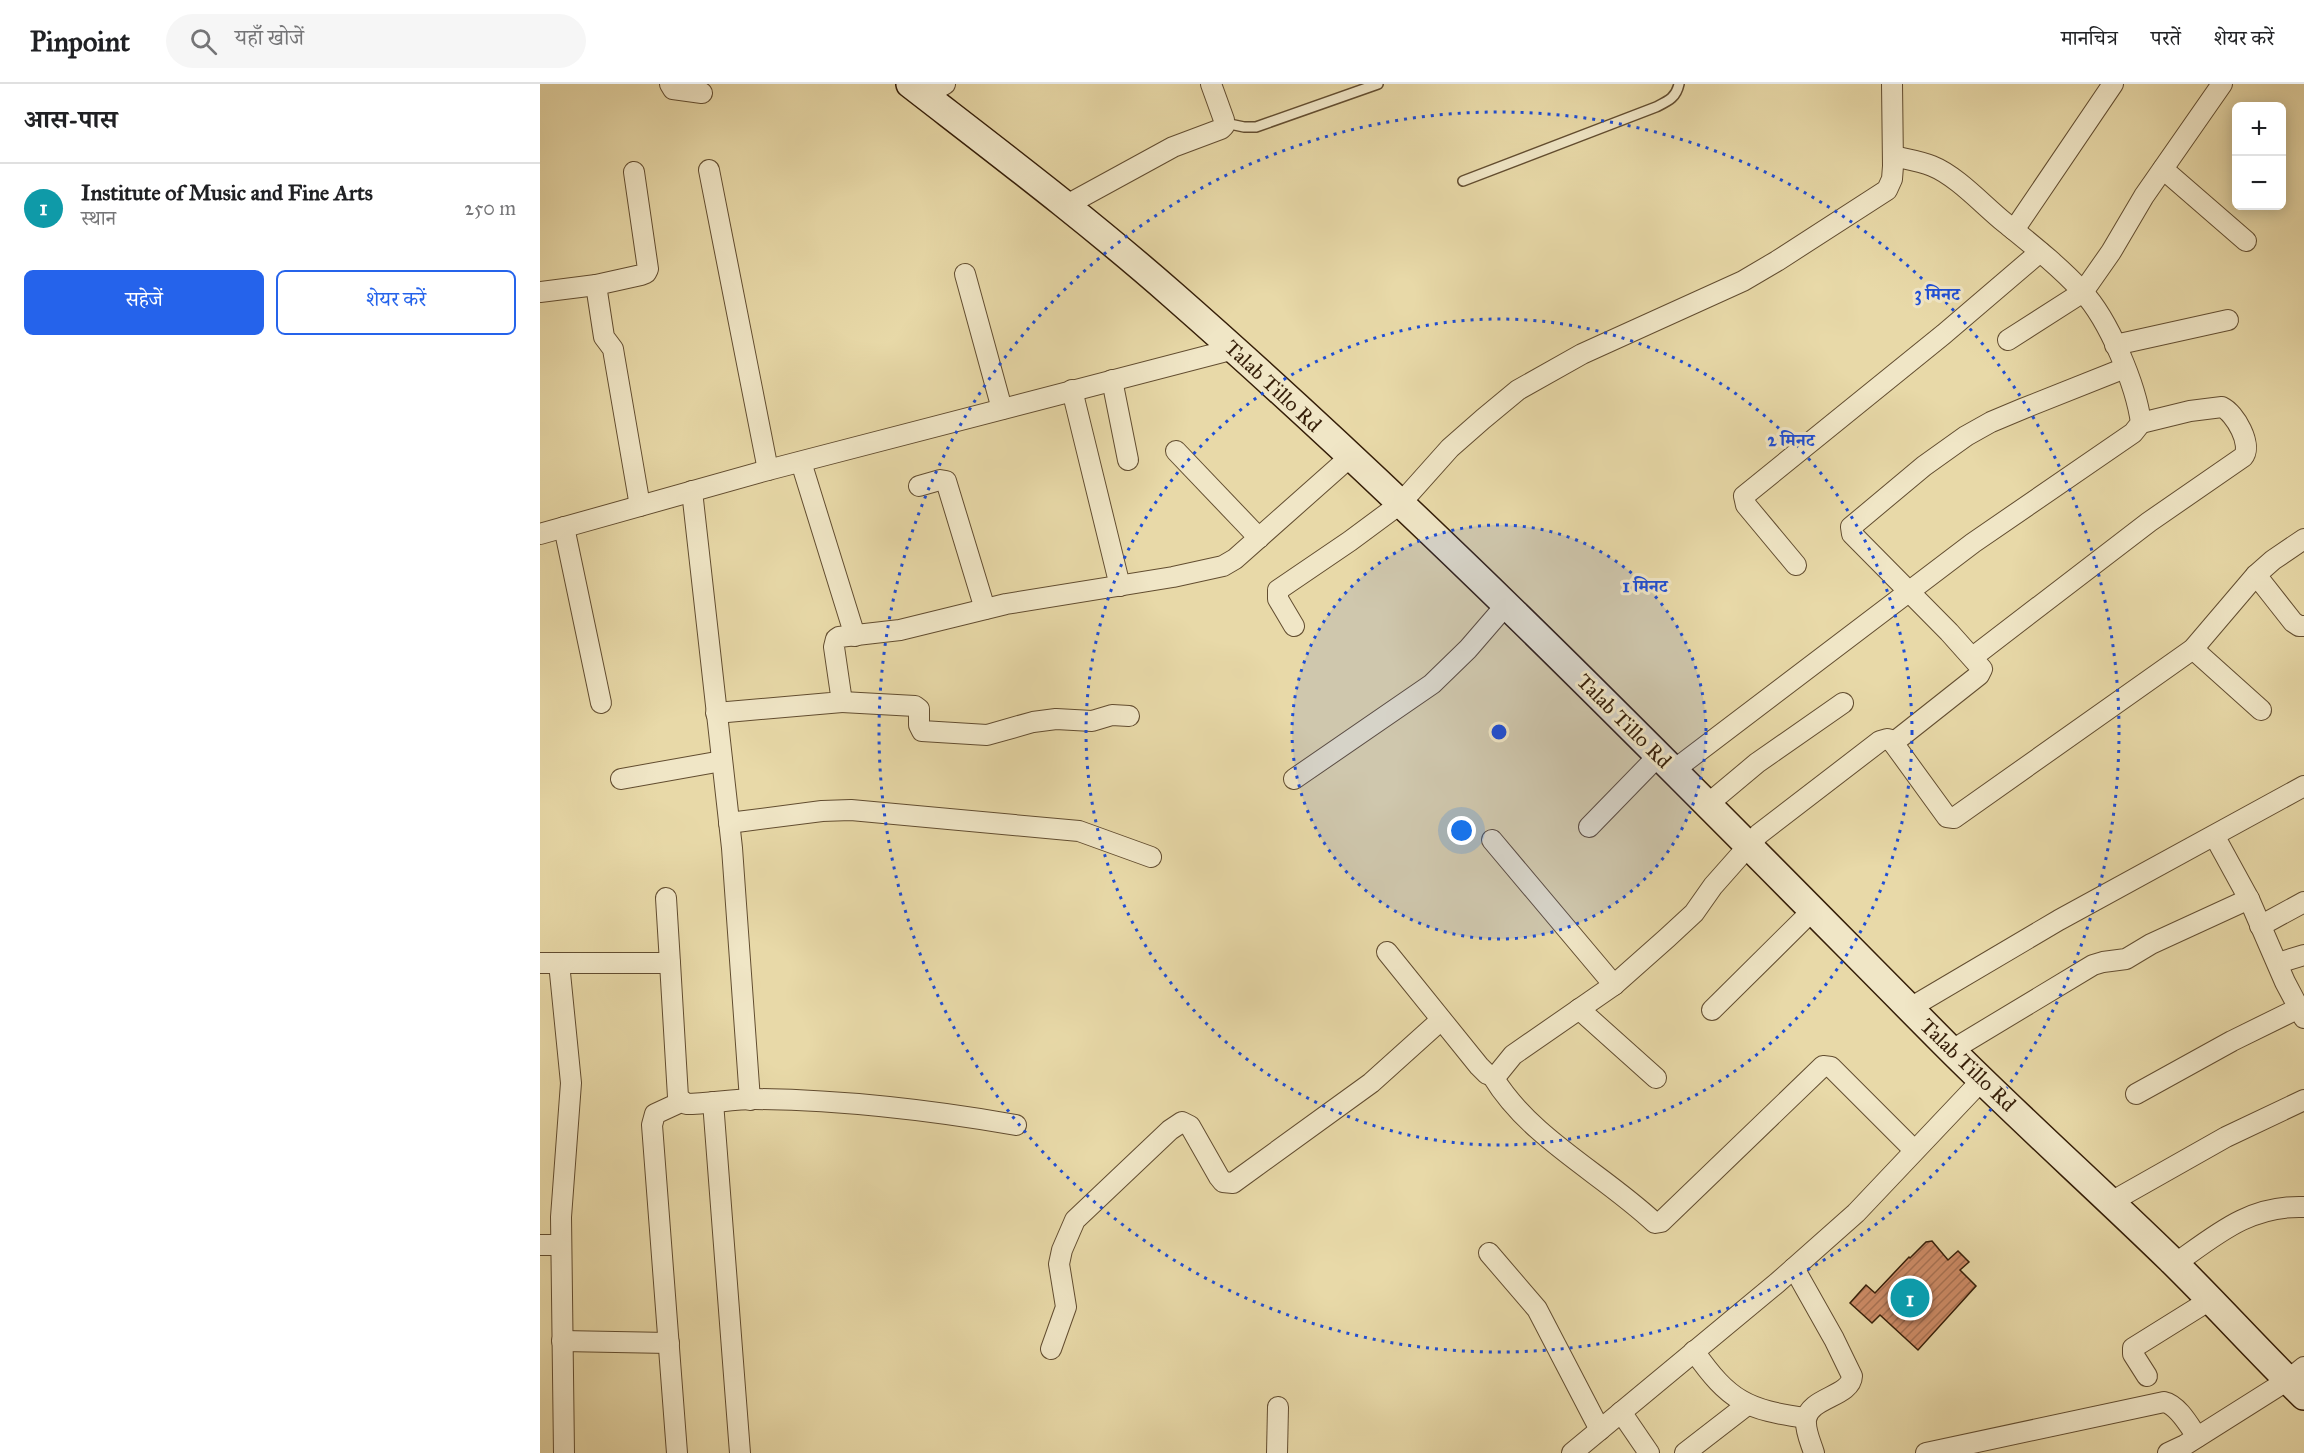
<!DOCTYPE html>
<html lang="hi">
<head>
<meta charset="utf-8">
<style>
	:root { --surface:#fff; --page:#f6f6f6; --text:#202124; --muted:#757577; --line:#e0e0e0; --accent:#2563eb }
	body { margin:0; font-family:"IM FELL Great Primer","Noto Serif Devanagari",serif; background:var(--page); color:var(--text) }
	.controls { position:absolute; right:18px; top:18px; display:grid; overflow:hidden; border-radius:9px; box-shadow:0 3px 15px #0003 }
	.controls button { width:54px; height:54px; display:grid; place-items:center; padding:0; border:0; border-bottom:2px solid var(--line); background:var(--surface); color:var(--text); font:30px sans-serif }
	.you { position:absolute; left:922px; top:747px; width:21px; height:21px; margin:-15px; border:4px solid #fff; border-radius:50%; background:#1a73e8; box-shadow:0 0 0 9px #1a73e833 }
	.badge { display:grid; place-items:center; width:39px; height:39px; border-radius:50%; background:var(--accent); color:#fff; font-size:20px; font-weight:700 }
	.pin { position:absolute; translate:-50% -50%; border:3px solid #fff; box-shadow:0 2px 6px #0006 }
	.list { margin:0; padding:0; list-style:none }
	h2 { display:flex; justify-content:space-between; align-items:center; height:78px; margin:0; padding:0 24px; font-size:26px }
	h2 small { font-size:20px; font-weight:400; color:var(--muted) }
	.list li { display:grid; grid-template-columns:39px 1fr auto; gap:18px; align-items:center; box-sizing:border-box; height:90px; padding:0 24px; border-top:2px solid var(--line) }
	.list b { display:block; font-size:22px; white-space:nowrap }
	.list p { margin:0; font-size:20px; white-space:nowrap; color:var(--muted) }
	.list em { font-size:20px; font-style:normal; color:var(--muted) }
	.actions { display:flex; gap:12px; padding:18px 24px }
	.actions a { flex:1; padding:14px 0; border:2px solid var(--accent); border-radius:9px; text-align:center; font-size:21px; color:var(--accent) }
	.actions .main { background:var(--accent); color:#fff }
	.icon { flex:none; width:33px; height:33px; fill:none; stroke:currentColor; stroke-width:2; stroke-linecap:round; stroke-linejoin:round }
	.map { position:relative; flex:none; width:1764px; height:1369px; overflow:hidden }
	header { display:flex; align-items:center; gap:36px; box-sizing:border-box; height:84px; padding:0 30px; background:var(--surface); border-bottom:2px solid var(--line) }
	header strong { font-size:28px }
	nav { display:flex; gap:33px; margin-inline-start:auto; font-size:21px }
	.search { width:420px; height:54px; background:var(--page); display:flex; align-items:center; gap:15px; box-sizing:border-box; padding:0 21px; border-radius:33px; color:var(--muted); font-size:22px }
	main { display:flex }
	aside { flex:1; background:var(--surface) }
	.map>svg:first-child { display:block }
</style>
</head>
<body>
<header>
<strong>Pinpoint</strong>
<div class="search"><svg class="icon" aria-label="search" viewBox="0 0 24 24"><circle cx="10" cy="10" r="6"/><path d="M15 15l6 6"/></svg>यहाँ खोजें</div>
<nav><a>मानचित्र</a><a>परतें</a><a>शेयर करें</a></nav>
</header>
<main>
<aside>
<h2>आस-पास<small></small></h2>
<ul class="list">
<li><span class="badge" style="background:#0f9aa8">1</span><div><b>Institute of Music and Fine Arts</b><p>स्थान</p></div><em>250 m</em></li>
</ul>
<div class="actions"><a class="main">सहेजें</a><a>शेयर करें</a></div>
</aside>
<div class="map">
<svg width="1764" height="1369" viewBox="0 0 1764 1369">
	<defs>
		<pattern id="building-hatch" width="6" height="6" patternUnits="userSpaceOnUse" patternTransform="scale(1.5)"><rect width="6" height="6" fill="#ce8c67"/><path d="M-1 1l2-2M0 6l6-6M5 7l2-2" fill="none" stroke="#a87253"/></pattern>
	</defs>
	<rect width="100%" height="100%" fill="#e8d9a8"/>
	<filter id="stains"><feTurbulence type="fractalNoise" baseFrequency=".00333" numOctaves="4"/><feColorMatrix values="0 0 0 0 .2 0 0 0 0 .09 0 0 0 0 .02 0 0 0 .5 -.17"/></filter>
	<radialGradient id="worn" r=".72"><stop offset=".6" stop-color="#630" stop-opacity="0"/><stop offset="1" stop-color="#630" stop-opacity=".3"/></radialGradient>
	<polygon fill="url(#building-hatch)" stroke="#351e08" stroke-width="1.5" points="1392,1157 1408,1176 1418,1167 1429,1178 1420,1186 1436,1202 1378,1266 1340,1231 1332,1239 1310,1219 1326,1201 1335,1209 1369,1173 1370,1174 1386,1158"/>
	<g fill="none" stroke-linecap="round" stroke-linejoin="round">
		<defs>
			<g id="service">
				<polyline points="685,39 704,43 716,43 838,0"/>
				<path d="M923 97 1116 23C1128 17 1136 14 1139 0"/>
			</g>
			<g id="minor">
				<polyline points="130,0 133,5 162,9"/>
				<polyline points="385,12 405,0"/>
				<polyline points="1623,85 1706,157"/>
				<polyline points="169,86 228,386"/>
				<polyline points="94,88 108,185 106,189 101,191 56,201 64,253 73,265 74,271 100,422"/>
				<polyline points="525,122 633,63 681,45 684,42 684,36 671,0"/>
				<polyline points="1474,146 1573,0"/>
				<polyline points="425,190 462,325"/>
				<polyline points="0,208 56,201"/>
				<polyline points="1468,256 1543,208 1571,168 1604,112 1682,0"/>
				<polyline points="1575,261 1688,236"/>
				<polyline points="572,296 588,376"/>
				<polyline points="532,306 580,502"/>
				<polyline points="636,367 719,454"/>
				<polyline points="261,378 315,552"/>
				<polyline points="379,402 400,396 406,397 445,525"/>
				<polyline points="152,407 192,764 210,1016"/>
				<polyline points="24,443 61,619"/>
				<polyline points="0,450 228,386 694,265"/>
				<polyline points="1256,481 1206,421 1204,412 1404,250 1500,168"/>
				<polyline points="1716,491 1753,538 1759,542 1764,542"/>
				<polyline points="754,542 738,515 738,506 810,457 860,420 910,364 943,335 978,306 1042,270 1203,197 1237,177 1347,106 1352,95 1353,82 1352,0"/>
				<polyline points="1653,565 1721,626"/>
				<path d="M1433 573 1609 438 1703 373C1713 361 1695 329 1682 323L1650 327 1601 339"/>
				<polyline points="302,618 375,622 379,625 379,641 382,647 447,651 493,638 516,635 552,637 572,631 589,632"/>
				<polyline points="176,629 302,618 294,563 296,555 299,553 360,546 466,520 633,493 683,482 695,475 810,373"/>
				<polyline points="1353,659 1439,591 1442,585 1409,548 1312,450 1311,443 1384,382 1426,352 1451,338 1482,325 1585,284"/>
				<path d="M1134 686 1433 459 1593 349 1601 339C1596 301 1569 236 1542 207 1519 182 1491 160 1464 138 1443 121 1417 92 1392 82 1380 77 1366 75 1353 72"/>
				<polyline points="81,695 182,677"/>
				<polyline points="754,695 892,600 928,565 966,521"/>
				<polyline points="1168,720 1217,679 1303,619"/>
				<polyline points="189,739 282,727 311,726 539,747 611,773"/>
				<polyline points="1049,743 1119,671"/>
				<polyline points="1675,753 1709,815 1745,898 1764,934"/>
				<polyline points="952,756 1074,901"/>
				<polyline points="126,814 130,879"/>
				<polyline points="1720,842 1764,818"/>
				<polyline points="847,868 939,982 947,990 956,992 973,971 1074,901 1127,854 1154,829 1173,802 1219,750 1340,657 1347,655 1351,656 1407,733 1414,734 1653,565 1716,491 1733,476 1764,455"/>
				<path d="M0 879H130L138 1013 146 1020C169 1020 192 1015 215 1015 302 1016 390 1026 476 1041"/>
				<polyline points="19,879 31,999 21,1133 24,1369"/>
				<polyline points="1738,879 1764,871"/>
				<polyline points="1370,924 1519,836 1764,702"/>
				<polyline points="1039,925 1116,994"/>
				<polyline points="1172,926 1273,826"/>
				<polyline points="1412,966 1553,881 1563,878 1586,875 1611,860 1709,815"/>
				<path d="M953 993C990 1054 1063 1090 1115 1139L1121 1138 1283 982 1291 983 1374 1066"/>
				<polyline points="1596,1010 1692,957 1759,924"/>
				<polyline points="173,1018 200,1369"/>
				<polyline points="1571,1118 1686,1053 1764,1016"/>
				<polyline points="0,1161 21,1161"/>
				<polyline points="949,1169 997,1225 1060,1346"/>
				<path d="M1635 1180C1677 1150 1710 1121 1764 1123"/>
				<path d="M1254 1184 1294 1255 1312 1292C1311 1313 1269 1313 1266 1336 1265 1347 1271 1359 1274 1369"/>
				<polyline points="22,1257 129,1259"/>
				<polyline points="511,1265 526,1223 519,1180 522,1166 535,1136 630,1046 642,1038 650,1042 679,1093 683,1098 693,1099 831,999 901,936"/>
				<path d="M1154 1267C1189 1317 1207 1326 1266 1334"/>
				<polyline points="1607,1292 1593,1270 1593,1264 1670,1216"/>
				<polyline points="1081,1328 1109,1369"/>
				<polyline points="137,1369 112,1041 115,1030 141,1018"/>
				<polyline points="737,1369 738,1323"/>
				<polyline points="1032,1369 1237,1199 1316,1129 1442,996"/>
				<polyline points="1145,1369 1207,1321"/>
				<path d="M1386 1369 1624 1318C1638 1321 1649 1341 1657 1353"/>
				<polyline points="1628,1369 1645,1361 1748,1296 1764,1283"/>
			</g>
			<path id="secondary" d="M370 0C459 69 549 137 633 211 903 448 1154 707 1407 962 1479 1034 1556 1103 1630 1175 1675 1219 1718 1267 1764 1312"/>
		</defs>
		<use href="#service" stroke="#624d30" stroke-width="12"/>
		<use href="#minor" stroke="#624d30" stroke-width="22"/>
		<use href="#secondary" stroke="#351e08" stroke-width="30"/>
		<use href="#service" stroke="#f0e6c6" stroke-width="9"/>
		<use href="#minor" stroke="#f0e6c6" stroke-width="20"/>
		<use href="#secondary" stroke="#f0e6c6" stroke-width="27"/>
	</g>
	<circle cx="959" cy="648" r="207" fill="#1d4ed8" fill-opacity=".12"/>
	<g fill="none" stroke="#1d4ed8" stroke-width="3" stroke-dasharray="3 6">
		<circle cx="959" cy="648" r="207"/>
		<circle cx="959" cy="648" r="413"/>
		<circle cx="959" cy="648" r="620"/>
	</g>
	<g text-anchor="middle" stroke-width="6" stroke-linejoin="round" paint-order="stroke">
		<g font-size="21" fill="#351e08" stroke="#f0e6c6">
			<text transform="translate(733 302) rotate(43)" y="7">Talab Tillo Rd</text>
			<text transform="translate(1084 637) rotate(45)" y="7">Talab Tillo Rd</text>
			<text transform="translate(1428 981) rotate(44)" y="7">Talab Tillo Rd</text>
		</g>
	</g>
	<circle cx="959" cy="648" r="9" fill="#1d4ed8" stroke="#f0e6c6" stroke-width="3"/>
	<g font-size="18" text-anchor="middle" font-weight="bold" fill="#1d4ed8" stroke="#f0e6c6" stroke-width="6" stroke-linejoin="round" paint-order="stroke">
		<text x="1397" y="216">3 मिनट</text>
		<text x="1251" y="362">2 मिनट</text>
		<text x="1105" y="508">1 मिनट</text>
	</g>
	<rect width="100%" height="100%" filter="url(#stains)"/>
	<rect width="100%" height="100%" fill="url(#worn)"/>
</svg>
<div class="controls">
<button>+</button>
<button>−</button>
</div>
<div class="you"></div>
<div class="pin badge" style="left:1370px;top:1214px;background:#0f9aa8">1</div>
</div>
</main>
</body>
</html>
